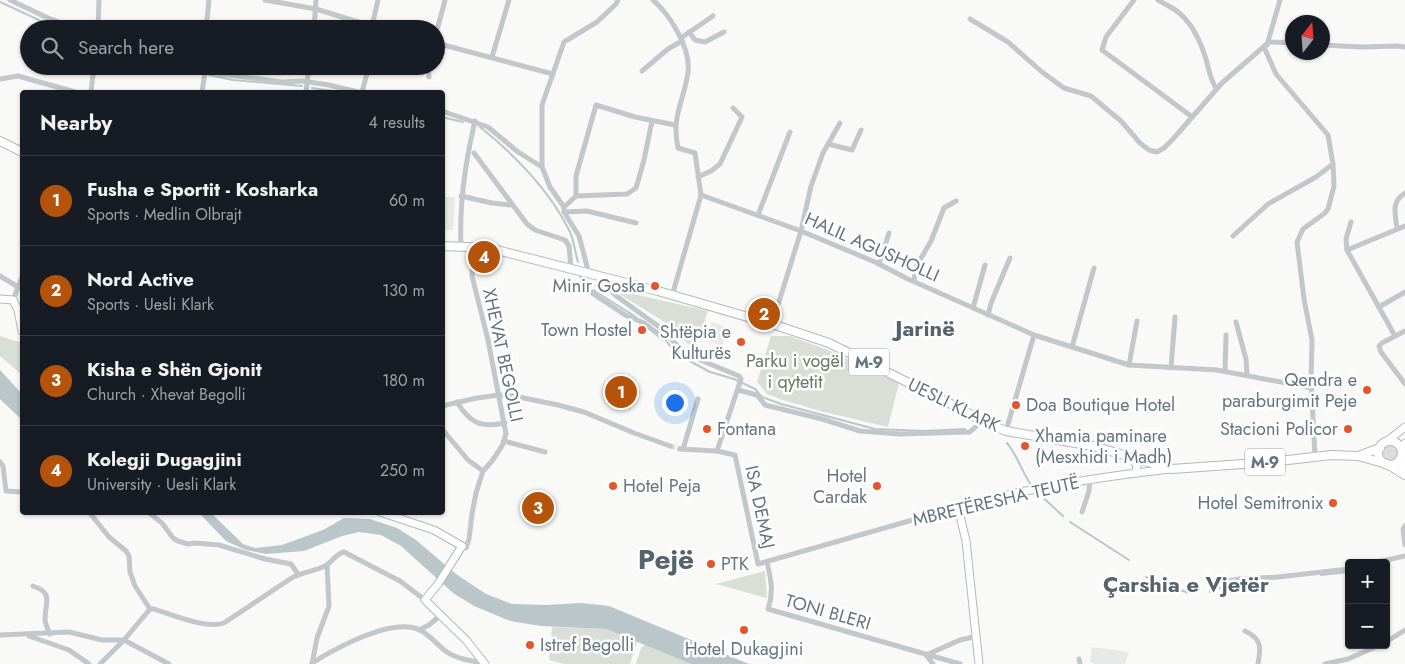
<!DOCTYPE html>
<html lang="en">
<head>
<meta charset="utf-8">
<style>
	:root { --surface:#171b24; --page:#242831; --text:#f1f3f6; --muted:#9ea1a6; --line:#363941; --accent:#b45309 }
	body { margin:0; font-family:Jost,sans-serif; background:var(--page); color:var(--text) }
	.controls { position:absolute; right:15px; bottom:15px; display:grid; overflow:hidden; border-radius:5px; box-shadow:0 1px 4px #0004 }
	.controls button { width:45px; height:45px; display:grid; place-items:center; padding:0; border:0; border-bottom:1px solid var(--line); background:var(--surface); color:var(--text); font:25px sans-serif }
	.compass { position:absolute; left:1285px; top:15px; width:45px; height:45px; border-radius:50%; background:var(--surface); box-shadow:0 1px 4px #0004; rotate:17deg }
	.you { position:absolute; left:674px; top:402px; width:18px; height:18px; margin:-12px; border:4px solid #fff; border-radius:50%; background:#1a73e8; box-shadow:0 0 0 8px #1a73e833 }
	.badge { display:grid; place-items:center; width:32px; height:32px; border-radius:50%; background:var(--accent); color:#fff; font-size:16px; font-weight:700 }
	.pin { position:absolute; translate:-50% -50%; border:2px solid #fff; box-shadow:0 1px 5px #0006 }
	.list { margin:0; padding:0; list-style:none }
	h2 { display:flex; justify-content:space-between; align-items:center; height:65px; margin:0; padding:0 20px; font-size:21px }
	h2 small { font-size:16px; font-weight:400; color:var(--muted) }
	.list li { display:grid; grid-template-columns:32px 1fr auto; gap:15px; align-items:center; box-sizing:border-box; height:90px; padding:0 20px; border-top:1px solid var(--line) }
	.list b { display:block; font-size:19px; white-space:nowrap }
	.list p { margin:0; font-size:16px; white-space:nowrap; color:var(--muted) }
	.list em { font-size:16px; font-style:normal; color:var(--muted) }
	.icon { flex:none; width:28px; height:28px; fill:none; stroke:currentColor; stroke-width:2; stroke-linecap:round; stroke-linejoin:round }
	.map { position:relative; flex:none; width:1405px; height:664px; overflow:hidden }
	.search { position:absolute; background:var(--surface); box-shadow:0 1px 4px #0004; left:20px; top:20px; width:425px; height:55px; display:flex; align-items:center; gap:12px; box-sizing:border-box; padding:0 18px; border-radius:28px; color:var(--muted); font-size:19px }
	.panel { position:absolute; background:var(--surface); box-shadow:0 1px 4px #0004; left:20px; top:90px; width:425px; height:425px; border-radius:5px }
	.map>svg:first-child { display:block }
</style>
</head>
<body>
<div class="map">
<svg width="1405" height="664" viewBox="0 0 1405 664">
	<rect width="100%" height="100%" fill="#f9f9f7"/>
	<g fill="#e7e8e8">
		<polygon points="442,197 455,197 453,230 443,230"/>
		<polygon points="712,322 729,328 722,346 706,339"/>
		<polygon points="1092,647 1129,652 1125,664 1096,664 1090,662"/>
	</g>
	<g fill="#d9ded6">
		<polygon points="616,290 708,311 695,350 663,321 621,295"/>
		<polygon points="0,336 22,343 22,375 0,356"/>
		<polygon points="771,336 790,336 830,351 899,383 888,427 820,411 780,399 767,394 757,382"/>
		<polygon points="612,376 635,380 630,409 607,404"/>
		<circle cx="1390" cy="453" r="8"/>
		<polygon points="765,571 767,598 716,584"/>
		<polygon points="552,627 606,629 637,642 630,664 564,664 549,660"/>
		<polygon points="645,645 691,664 636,664 641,648"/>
	</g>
	<g fill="#bac6ca">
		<polygon points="0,370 22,394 22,420 0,399"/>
		<polygon points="199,513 211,513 243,544 255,548 282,545 323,530 344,518 370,519 397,528 416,540 456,574 486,594 512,604 545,605 581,603 609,606 749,664 691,664 606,629 541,626 510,621 474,606 453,593 401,546 381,535 359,532 342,536 304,551 266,554 246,550 226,541"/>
	</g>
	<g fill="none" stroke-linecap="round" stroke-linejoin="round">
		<g stroke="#bac6ca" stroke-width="2">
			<polyline points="0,2 58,29"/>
			<polyline points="191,66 200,70"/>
			<polyline points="209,75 233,80 302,86"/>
			<polyline points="312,88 340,92"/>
			<polyline points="442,117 463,122"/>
			<path d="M480 127C514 154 551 192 570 232 574 241 575 252 578 262"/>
			<polyline points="593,290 636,317"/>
			<polyline points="664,338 671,347 688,360 710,372 734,379 755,389 762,397 781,404 875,429 924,431 965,429"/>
			<path d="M1007 443C1018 456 1022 473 1032 486"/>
			<polyline points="1037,492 1063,516"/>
			<polyline points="1070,522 1129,560"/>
			<polyline points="1321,575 1349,572"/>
			<polyline points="1146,577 1167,585"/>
			<polyline points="1177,589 1189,593"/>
			<polyline points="1210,592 1232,583"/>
		</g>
		<polyline stroke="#d4d8da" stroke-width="5" stroke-dasharray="5 2.5" stroke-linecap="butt" points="670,446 680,449"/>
		<defs>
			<g id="secondary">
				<polyline points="0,299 13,300 18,310 22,331"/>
				<polyline points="1386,442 1405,427"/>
				<polyline points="1402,451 1405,443"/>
				<polyline points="1132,459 1137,465 1136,473"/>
				<polyline points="380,512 434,530 462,546 438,584 425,600 466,640 485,664"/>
				<path d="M979 664 966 541 958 507C1028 488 1098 477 1170 469"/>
			</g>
			<g id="primary">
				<polyline points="0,141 22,152"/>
				<polyline points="442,246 489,248 658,291 772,324 829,343 961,409 982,421 1006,431 1093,446 1172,469 1271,462 1331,455 1358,456 1383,463"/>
				<circle cx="1390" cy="453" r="12"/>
				<polyline points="1358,456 1380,448"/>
				<polyline points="1400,459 1405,469"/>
				<polyline points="1387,464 1405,475"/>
			</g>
		</defs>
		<use href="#secondary" stroke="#b2b9be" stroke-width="9"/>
		<use href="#primary" stroke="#b4b9bd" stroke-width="10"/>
		<g stroke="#c2c7cb" stroke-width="5">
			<polyline points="10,0 48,18 79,29"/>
			<polyline points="265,0 316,9 381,29"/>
			<path d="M653 0C670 15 691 48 688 72 684 102 671 115 678 148L695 153 701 195 672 296"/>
			<polyline points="1134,0 1106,37 1102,50 1191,116"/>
			<path d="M1158 0C1164 4 1172 7 1178 12 1192 23 1201 43 1206 59 1209 70 1210 79 1216 88"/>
			<polyline points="970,19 1008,42 1042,72 1064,88 1091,96 1121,121 1140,143 1149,150 1157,152 1164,148 1173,139 1222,83 1269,42 1292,43"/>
			<polyline points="372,26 378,0"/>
			<polyline points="98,29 99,0"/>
			<polyline points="206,29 209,0"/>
			<polyline points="314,29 316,0"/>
			<polyline points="689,32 695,40 705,42 724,32"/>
			<polyline points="436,34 445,0"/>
			<polyline points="681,38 713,16"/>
			<polyline points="436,43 553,74"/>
			<polyline points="1267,45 1280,0"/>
			<polyline points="1322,45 1362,47 1396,46 1405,47"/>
			<polyline points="1264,47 1276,74 1328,135 1333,164 1334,186 1328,209 1325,213 1303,229 1297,242 1304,299 1312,340 1311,381 1315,456"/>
			<polyline points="492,57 509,0"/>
			<polyline points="201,66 221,74 282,82 302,81 329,85 358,92"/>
			<polyline points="428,66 429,77"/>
			<polyline points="642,71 668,49 682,41"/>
			<polyline points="0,79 18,76 75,92"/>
			<polyline points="91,92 94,66"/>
			<polyline points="202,92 206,66"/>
			<polyline points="306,92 309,66"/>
			<polyline points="362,92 369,66"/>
			<polyline points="442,111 488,127 518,152 542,167"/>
			<polyline points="828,144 852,150 861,130"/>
			<polyline points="474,153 527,224 535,230 565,240 569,246 571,269"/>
			<polyline points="698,177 711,171 720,164 742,117 733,108"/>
			<polyline points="701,195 801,231 875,262 908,279 1034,335 1129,365 1217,370 1312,388"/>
			<polyline points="461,196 492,203 510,205"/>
			<polyline points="576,196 576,176 596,105 635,117 675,125"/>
			<polyline points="564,207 576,196 627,194 636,188 644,160 652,121"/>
			<polyline points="564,212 587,211 636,223"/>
			<polyline points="758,215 790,132"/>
			<polyline points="1351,222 1346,239 1347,250 1395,336"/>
			<path d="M1397 228C1395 213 1391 202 1405 193"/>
			<polyline points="1233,236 1268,204 1316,177 1333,164"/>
			<path d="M461 246C459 203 465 163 475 121"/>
			<polyline points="1347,250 1405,226"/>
			<polyline points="879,264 889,233"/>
			<polyline points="579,271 589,291 625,315 644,323 663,338"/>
			<polyline points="589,274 579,236 564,212 564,207 550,187 542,167 542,105 564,42 597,22 616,4 618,0"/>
			<polyline points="0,276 18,287"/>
			<polyline points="600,277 615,295 658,326 686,354 739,376 741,379 717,451"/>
			<polyline points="914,281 916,267 931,241 944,208 956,201"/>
			<polyline points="13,300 22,277"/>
			<polyline points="1379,307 1405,292"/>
			<polyline points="973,308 985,265"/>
			<polyline points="988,315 991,303 1010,258"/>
			<polyline points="1236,322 1246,359 1247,375"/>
			<polyline points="772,324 801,231 811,186 823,153 840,123"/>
			<polyline points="1405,331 1382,343 1379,346 1381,352 1405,384"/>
			<polyline points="1072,347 1094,268"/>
			<polyline points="1129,365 1137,321"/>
			<polyline points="1171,368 1175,317"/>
			<polyline points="1225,371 1226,335"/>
			<polyline points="738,390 757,395 765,405 822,419 860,431 900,434 970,432 982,421"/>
			<path d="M457 402C470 423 480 428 505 423"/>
			<polyline points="442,406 477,398 499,395 514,396 558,405 584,412 634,433 670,446"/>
			<polyline points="442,429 468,460 483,471"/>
			<polyline points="1006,431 1034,335"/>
			<polyline points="504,441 545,452"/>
			<polyline points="680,449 717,451 735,455 758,564 958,507"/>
			<polyline points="683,449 698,399"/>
			<polyline points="0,462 3,466 6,491 22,492"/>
			<polyline points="89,512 109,537 126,551 129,556 130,572 135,586 150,609"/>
			<polyline points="148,512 162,523 173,538 178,541 188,544 195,543 219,545 265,559 291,564 298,574"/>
			<polyline points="1082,512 1089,491 1090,479"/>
			<polyline points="1405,526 1403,529 1405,545"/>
			<polyline points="462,546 466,548 469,539 472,514 476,493 483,471 492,461 502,446 506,434 488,340 472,276 473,246"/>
			<path d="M767 562C771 579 774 592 768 609L960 664"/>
			<polyline points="1373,563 1405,556"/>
			<polyline points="1221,582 1240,579 1278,577 1349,569"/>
			<path d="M33 586C54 593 45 602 45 619 45 624 48 629 50 634"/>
			<polyline points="419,630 429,625 441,615"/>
			<path d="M1245 631C1262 639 1261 647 1258 664"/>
			<polyline points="0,635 69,632 102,640 124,640 169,664"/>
			<polyline points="29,636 69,650 89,664"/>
			<polyline points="1386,642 1405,630"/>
			<polyline points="1079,659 1080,664"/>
			<path d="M312 663C336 648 392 617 420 630 430 635 438 646 447 652 457 659 472 661 484 663"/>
			<path d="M100 664 124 640 150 609H154C172 615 206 629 224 623L290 579C301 572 313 572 325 566 333 562 335 554 344 552L400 581 425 600"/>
			<polyline points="312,664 317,638 329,606 327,565"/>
			<polyline points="933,664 926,655 960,640 978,636"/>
			<polyline points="1325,664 1348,659 1380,645"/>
		</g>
		<use href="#secondary" stroke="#fff" stroke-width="7"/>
		<use href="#primary" stroke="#fff" stroke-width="8"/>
	</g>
	<g fill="#e3562d" stroke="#fff" stroke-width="2">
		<circle cx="655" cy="286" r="5"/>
		<circle cx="642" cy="330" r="5"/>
		<circle cx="741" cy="342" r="5"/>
		<circle cx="1367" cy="390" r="5"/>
		<circle cx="1016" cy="405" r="5"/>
		<circle cx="707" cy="429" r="5"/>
		<circle cx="1348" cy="429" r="5"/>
		<circle cx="1025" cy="446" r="5"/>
		<circle cx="613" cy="486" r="5"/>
		<circle cx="877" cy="486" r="5"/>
		<circle cx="1333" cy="503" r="5"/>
		<circle cx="711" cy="564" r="5"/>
		<circle cx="744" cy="630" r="5"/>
		<circle cx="530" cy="645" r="5"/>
	</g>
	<g text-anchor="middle" stroke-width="5" stroke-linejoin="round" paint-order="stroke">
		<g fill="#fff" stroke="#929ea8" stroke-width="1">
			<rect x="849" y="348.5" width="40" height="27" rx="4"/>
			<rect x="1245" y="448.5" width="40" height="27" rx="4"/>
		</g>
		<g font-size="16" font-weight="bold" fill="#647582">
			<text x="869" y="368">M-9</text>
			<text x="1265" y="468">M-9</text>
		</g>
		<g font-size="18" fill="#647582" stroke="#fff">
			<text transform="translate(872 247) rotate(24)" y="6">HALIL AGUSHOLLI</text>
			<text transform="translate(503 355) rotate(78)" y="6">XHEVAT BEGOLLI</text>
			<text transform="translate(954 405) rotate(26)" y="6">UESLI KLARK</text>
			<text transform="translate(996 501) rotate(-13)" y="6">MBRETËRESHA TEUTË</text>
			<text transform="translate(760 507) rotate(78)" y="6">ISA DEMAJ</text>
			<text transform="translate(828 612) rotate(16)" y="6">TONI BLERI</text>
		</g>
		<g font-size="18" fill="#647582" stroke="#fff" text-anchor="end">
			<text x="645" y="292">Minir Goska</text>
			<text x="632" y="336">Town Hostel</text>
			<text x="731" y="338">Shtëpia e<tspan x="731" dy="21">Kulturës</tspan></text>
			<text x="1357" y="386">Qendra e<tspan x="1357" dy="21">paraburgimit Peje</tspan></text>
			<text x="1026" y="411" text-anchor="start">Doa Boutique Hotel</text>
			<text x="717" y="435" text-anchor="start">Fontana</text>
			<text x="1338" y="435">Stacioni Policor</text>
			<text x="1035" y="442" text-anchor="start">Xhamia paminare<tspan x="1035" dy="21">(Mesxhidi i Madh)</tspan></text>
			<text x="867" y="482">Hotel<tspan x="867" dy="21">Cardak</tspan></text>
			<text x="623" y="492" text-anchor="start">Hotel Peja</text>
			<text x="1323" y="509">Hotel Semitronix</text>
			<text x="721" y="570" text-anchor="start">PTK</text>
			<text x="540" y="651" text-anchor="start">Istref Begolli</text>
			<text x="744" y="655" text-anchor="middle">Hotel Dukagjini</text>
		</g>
		<g font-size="18" fill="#677a63" stroke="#fff">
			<text x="795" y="367">Parku i vogël<tspan x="795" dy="21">i qytetit</tspan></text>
		</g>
		<g font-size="22" font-weight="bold" fill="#56636d" stroke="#fff">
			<text x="925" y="336">Jarinë</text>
			<text x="1186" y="592">Çarshia e Vjetër</text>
		</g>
		<g font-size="28" font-weight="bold" fill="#56636d" stroke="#fff">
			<text x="666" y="569">Pejë</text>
		</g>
	</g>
</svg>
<div class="controls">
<button>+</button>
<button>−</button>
</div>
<svg class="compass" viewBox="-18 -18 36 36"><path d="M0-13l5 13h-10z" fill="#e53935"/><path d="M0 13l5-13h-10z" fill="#9ea1a6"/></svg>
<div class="you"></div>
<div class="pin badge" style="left:621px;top:392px">1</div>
<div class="pin badge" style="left:764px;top:314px">2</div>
<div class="pin badge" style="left:538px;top:508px">3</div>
<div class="pin badge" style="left:484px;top:257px">4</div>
<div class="search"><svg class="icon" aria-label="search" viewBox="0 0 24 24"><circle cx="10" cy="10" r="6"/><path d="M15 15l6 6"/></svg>Search here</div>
<section class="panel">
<h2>Nearby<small>4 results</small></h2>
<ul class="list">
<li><span class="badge">1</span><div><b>Fusha e Sportit - Kosharka</b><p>Sports · Medlin Olbrajt</p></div><em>60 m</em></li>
<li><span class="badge">2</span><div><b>Nord Active</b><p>Sports · Uesli Klark</p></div><em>130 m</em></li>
<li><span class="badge">3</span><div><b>Kisha e Shën Gjonit</b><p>Church · Xhevat Begolli</p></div><em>180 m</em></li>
<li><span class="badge">4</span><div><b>Kolegji Dugagjini</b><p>University · Uesli Klark</p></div><em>250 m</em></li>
</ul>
</section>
</div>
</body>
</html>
